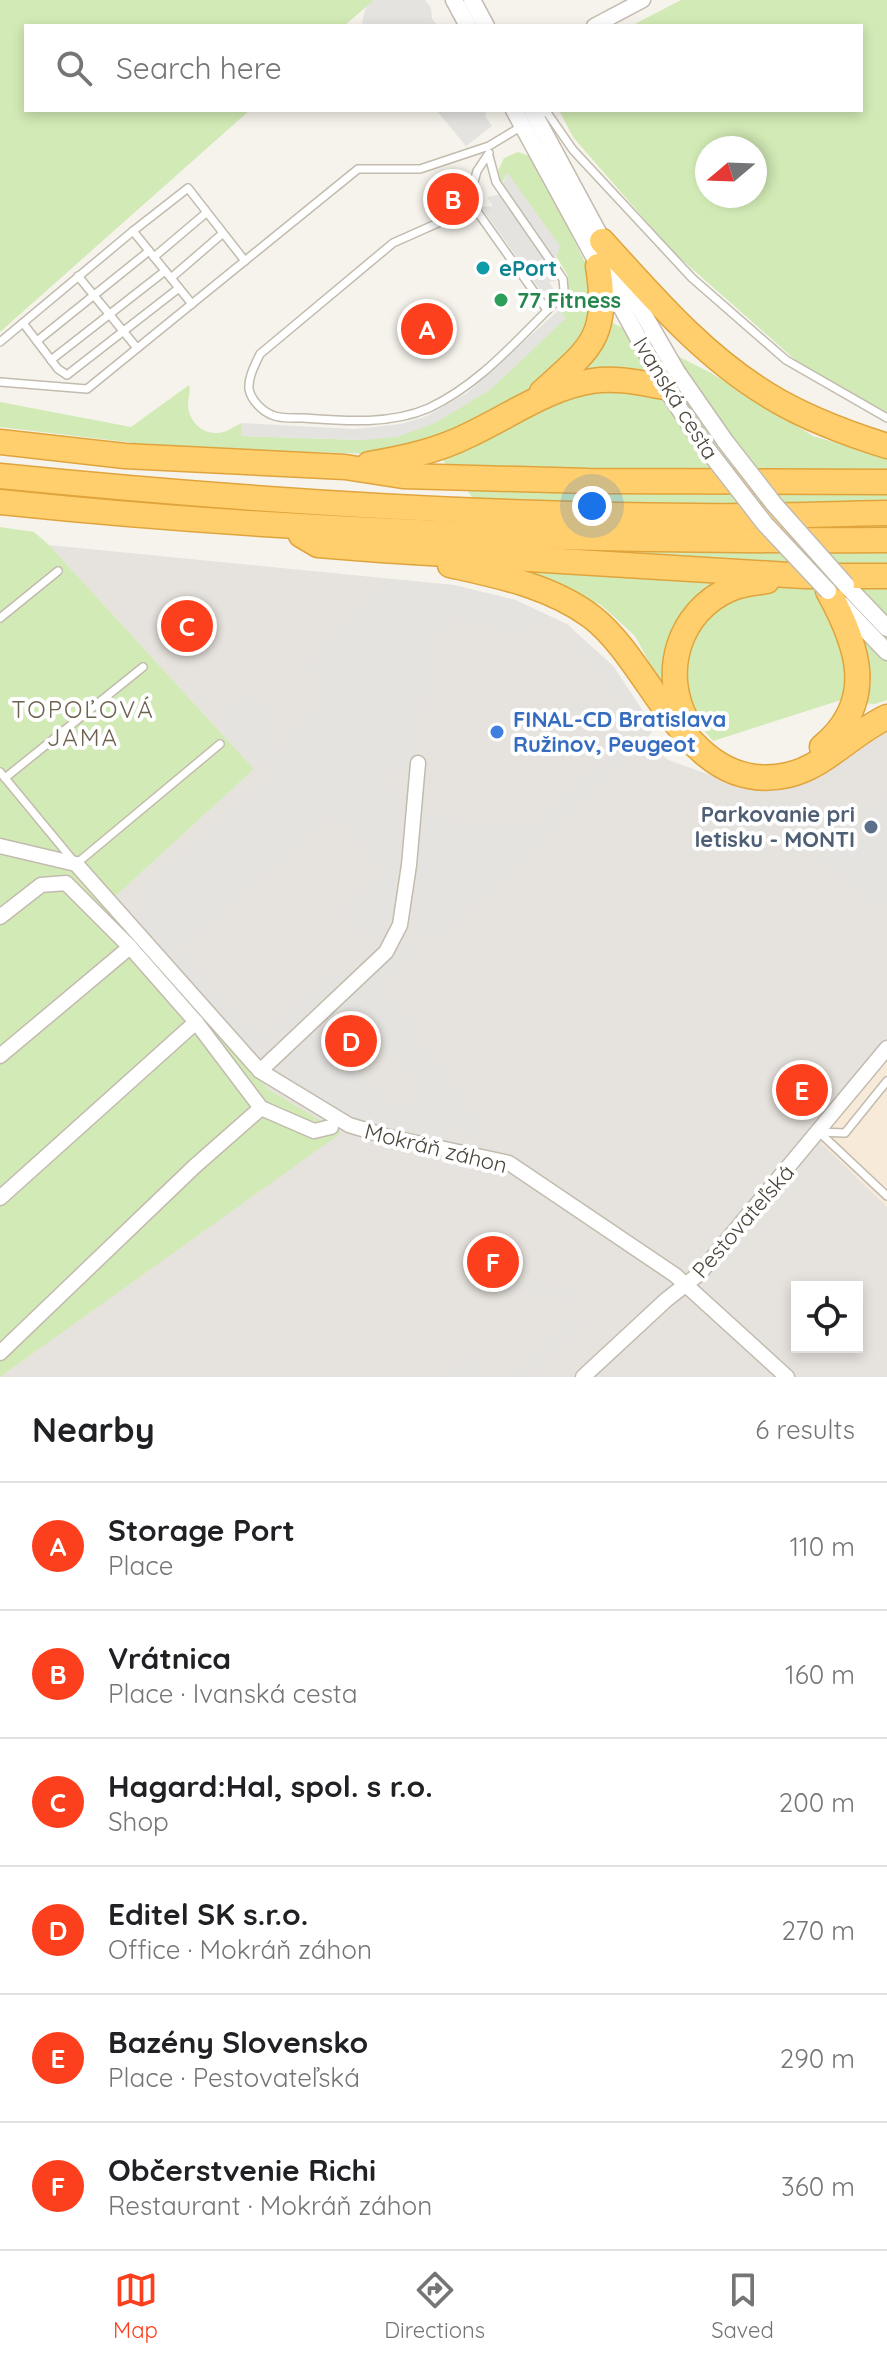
<!DOCTYPE html>
<html lang="en">
<head>
<meta charset="utf-8">
<style>
	:root { --surface:#fff; --page:#f2f2f2; --text:#202124; --muted:#757577; --line:#e0e0e0; --accent:#fc3f1d }
	body { margin:0; font-family:Quicksand,sans-serif; background:var(--page); color:var(--text) }
	.controls { position:absolute; right:24px; bottom:24px; display:grid; overflow:hidden; border-radius:0px; box-shadow:0 4px 12px #0003 }
	.controls button { width:72px; height:72px; display:grid; place-items:center; padding:0; border:0; border-bottom:2px solid var(--line); background:var(--surface); color:var(--text); font:40px sans-serif }
	.compass { position:absolute; left:695px; top:136px; width:72px; height:72px; border-radius:50%; background:var(--surface); box-shadow:0 4px 12px #0003; rotate:251deg }
	.you { position:absolute; left:592px; top:506px; width:28px; height:28px; margin:-20px; border:6px solid #fff; border-radius:50%; background:#1a73e8; box-shadow:0 0 0 12px #1a73e833 }
	.badge { display:grid; place-items:center; width:52px; height:52px; border-radius:50%; background:var(--accent); color:#fff; font-size:26px; font-weight:700 }
	.pin { position:absolute; translate:-50% -50%; border:4px solid #fff; box-shadow:0 2px 8px #0006 }
	.list { margin:0; padding:0; list-style:none }
	h2 { display:flex; justify-content:space-between; align-items:center; height:104px; margin:0; padding:0 32px; font-size:34px }
	h2 small { font-size:26px; font-weight:400; color:var(--muted) }
	.list li { display:grid; grid-template-columns:52px 1fr auto; gap:24px; align-items:center; box-sizing:border-box; height:128px; padding:0 32px; border-top:2px solid var(--line) }
	.list b { display:block; font-size:30px; white-space:nowrap }
	.list p { margin:0; font-size:26px; white-space:nowrap; color:var(--muted) }
	.list em { font-size:26px; font-style:normal; color:var(--muted) }
	.icon { flex:none; width:44px; height:44px; fill:none; stroke:currentColor; stroke-width:2; stroke-linecap:round; stroke-linejoin:round }
	.map { position:relative; flex:none; width:887px; height:1377px; overflow:hidden }
	.search { position:absolute; background:var(--surface); box-shadow:0 4px 12px #0003; left:24px; right:24px; top:24px; height:88px; display:flex; align-items:center; gap:20px; box-sizing:border-box; padding:0 28px; border-radius:0px; color:var(--muted); font-size:30px }
	.sheet { height:872px; background:var(--surface) }
	nav { display:flex; justify-content:space-around; align-items:center; box-sizing:border-box; height:112px; border-top:2px solid var(--line); background:var(--surface); font-size:22px; color:var(--muted) }
	nav a { display:grid; justify-items:center; gap:4px }
	nav .on { color:var(--accent) }
	.map>svg:first-child { display:block }
</style>
</head>
<body>
<div class="map">
<svg width="887" height="1377" viewBox="0 0 887 1377">
	<rect width="100%" height="100%" fill="#f6f3ec"/>
	<polygon fill="#f7ead8" points="887,1048 887,1207 822,1144 819,1132"/>
	<path fill="#e6e2dd" fill-rule="evenodd" d="M49 545 453 585 515 600 567 624 613 666 654 728 648 737 666 759 737 785 759 788 887 729V1048L819 1132 822 1144 887 1207V1377H0L340 1133 268 1089 106 905 254 769ZM797 1287H857V1347H797Z"/>
	<g fill="#d2eab5" fill-rule="evenodd">
		<polygon points="0,0 374,0 344,26 26,26 26,110 250,110 0,332"/>
		<path d="M681 0H887V412L843 391 801 365 672 251 573 137 559 110H861V26H631ZM707 148H755V196H707Z"/>
		<path d="M518 152 532 157 587 266 593 313 711 373 813 436 887 458V700L875 704 838 701 713 741 658 678 635 636 601 605 534 575 431 445 371 454 168 447 0 427V402L131 427 189 385C191 392 188 397 188 404 188 420 201 434 218 433 225 433 235 426 242 423V436L365 440 435 423 566 318 559 310 568 301V276L507 173 501 185 498 171 504 158Z"/>
		<polygon points="0,527 34,532 49,545 254,769 106,905 268,1089 341,1133 0,1377"/>
	</g>
	<g fill="#e5e3e0" fill-rule="evenodd">
		<polygon points="374,0 425,0 431,8 432,19 438,26 365,26 362,22 366,7"/>
		<polygon points="436,110 486,110 485,116 492,126 466,146"/>
		<polygon points="507,172 560,246 556,259 559,280 549,282 554,290 541,291 481,207 493,206 487,197 499,195"/>
		<polygon points="559,310 566,318 520,362 490,390 435,423 397,437 365,440 241,436 242,423 354,429 401,424 427,416 467,393"/>
		<polygon points="389,579 454,585 515,600 547,615 540,625 532,620 526,634 457,616 445,624 429,641 413,752 395,773 387,768 377,776 404,807 397,863 388,871 395,880 395,900 384,908 391,917 368,938 343,911 387,871 334,811 180,946 150,913 149,886 277,773 285,741 326,705 322,701 331,691 314,674 312,664"/>
		<polygon points="581,638 613,666 654,728 544,838 535,828 641,726 611,683 576,647"/>
		<polygon points="250,693 271,716 263,723 272,734 266,741 261,763 255,767 216,723"/>
		<polygon points="887,796 887,901 880,908 822,859"/>
		<polygon points="428,819 532,829 542,839 529,850 517,842 521,858 432,942 411,925 422,832 427,832"/>
		<polygon points="140,908 258,1043 252,1048 141,920"/>
		<path d="M405 938 415 949 366 998 371 1002 381 992 416 1028 408 1036 440 1067 479 1130 468 1136 459 1121 434 1134 377 1126 290 1081 286 1065 294 1049ZM358 1018 425 1088 397 1115 329 1045Z"/>
		<polygon points="335,973 341,980 266,1046 260,1039"/>
		<polygon points="818,1092 831,1099 817,1116 804,1106"/>
		<polygon points="519,1280 575,1290 578,1299 522,1292"/>
		<polygon points="577,1316 584,1322 526,1377 512,1377"/>
		<polygon points="469,1353 485,1371 479,1377 444,1377"/>
	</g>
	<g fill="none" stroke-linecap="round" stroke-linejoin="round">
		<defs>
			<g id="service">
				<polyline points="536,118 546,111 573,150 692,278 786,360 887,418"/>
				<polyline points="489,153 477,171 472,189 474,207 547,310"/>
				<path d="M474 207 393 243 260 354C255 365 248 377 249 389 251 400 262 411 272 415 281 419 293 418 303 418 344 421 390 425 429 408 482 383 518 338 559 299L564 290 563 279 496 182 489 156"/>
				<polyline points="133,231 179,288"/>
				<polyline points="154,257 206,213"/>
				<polyline points="78,276 137,348"/>
				<polyline points="171,278 222,234"/>
				<polyline points="23,323 58,369 67,375 179,288 192,304"/>
				<polyline points="37,341 149,251"/>
				<polyline points="0,342 133,231 188,188 245,261"/>
				<polyline points="51,360 165,271"/>
				<polyline points="0,382 87,389 358,169 420,169 489,146 522,126"/>
				<polyline points="0,618 58,571"/>
				<polyline points="0,772 76,864 220,744"/>
				<polyline points="5,778 143,667"/>
				<polyline points="819,1132 887,1196"/>
				<polyline points="819,1132 845,1133 887,1081"/>
			</g>
			<g id="minor">
				<polyline points="594,26 643,0"/>
				<polyline points="0,846 76,864 260,1071 349,1125 389,1137 509,1163 675,1275 787,1377"/>
				<polyline points="0,917 41,885 66,883 130,947 196,1022 261,1108 314,1131 331,1127"/>
				<polyline points="0,1056 130,947"/>
				<polyline points="260,1071 386,952 400,925 409,865 418,763"/>
				<polyline points="0,1198 196,1022"/>
				<polyline points="0,1353 195,1166 261,1108"/>
				<polyline points="583,1377 666,1300 699,1274 887,1048"/>
			</g>
			<g id="tertiary">
				<polyline points="454,0 468,26"/>
				<polyline points="472,0 486,26"/>
				<polyline points="514,110 665,387 700,440"/>
				<polyline points="532,110 607,249"/>
				<polyline points="618,270 677,372 725,441"/>
				<polyline points="846,585 887,628"/>
				<polyline points="841,604 887,652"/>
			</g>
			<g id="motorway">
				<path d="M602 241C653 297 703 356 768 395 805 418 846 433 887 446"/>
				<path d="M542 392C592 347 609 337 598 266"/>
				<polyline points="0,442 125,456 345,467 403,476 588,481 887,482"/>
				<path d="M369 464C404 458 437 451 469 435 510 416 547 388 592 381 617 377 641 383 665 387"/>
				<path d="M0 476C230 499 462 515 694 516 758 517 823 514 887 513"/>
				<path d="M0 502C295 533 591 542 887 540"/>
				<polyline points="301,535 318,545 381,550 805,576 887,576"/>
				<path d="M450 565C499 576 551 586 592 617 656 667 687 798 788 775 826 766 852 733 887 717"/>
				<path d="M687 721C660 673 679 611 730 589 742 584 755 583 767 581"/>
				<path d="M822 747C878 701 858 645 828 591"/>
			</g>
		</defs>
		<use href="#service" stroke="#c2bbae" stroke-width="10"/>
		<use href="#minor" stroke="#c2bbae" stroke-width="17"/>
		<use href="#tertiary" stroke="#c2bbae" stroke-width="19"/>
		<use href="#motorway" stroke="#e0a43c" stroke-width="27"/>
		<use href="#service" stroke="#fff" stroke-width="7"/>
		<use href="#minor" stroke="#fff" stroke-width="14"/>
		<use href="#tertiary" stroke="#fff" stroke-width="16"/>
		<use href="#motorway" stroke="#ffcf6e" stroke-width="24"/>
		<defs>
			<g id="tertiary-bridge">
				<polyline points="700,440 765,524 828,591"/>
				<polyline points="725,441 774,504 846,585"/>
			</g>
		</defs>
		<use href="#tertiary-bridge" stroke="#c2bbae" stroke-width="19" stroke-linecap="butt"/>
		<use href="#tertiary-bridge" stroke="#fff" stroke-width="16"/>
	</g>
	<circle fill="#0f9aa8" stroke="#fff" stroke-width="3" cx="483" cy="268" r="8"/>
	<circle fill="#2e9e5b" stroke="#fff" stroke-width="3" cx="501" cy="300" r="8"/>
	<circle fill="#3f7fe0" stroke="#fff" stroke-width="3" cx="497" cy="732" r="8"/>
	<circle fill="#5c6f8a" stroke="#fff" stroke-width="3" cx="871" cy="827" r="8"/>
	<g text-anchor="middle" stroke-width="8" stroke-linejoin="round" paint-order="stroke">
		<g font-size="22" font-weight="bold" fill="#0d838f" stroke="#fff" text-anchor="start">
			<text x="499" y="276">ePort</text>
		</g>
		<g font-size="22" font-weight="bold" fill="#27864d" stroke="#fff" text-anchor="start">
			<text x="517" y="308">77 Fitness</text>
		</g>
		<g font-size="22" fill="#4b4439" stroke="#fff">
			<text transform="translate(676 398) rotate(58)" y="8">Ivanská cesta</text>
			<text transform="translate(436 1148) rotate(14)" y="8">Mokráň záhon</text>
			<text transform="translate(743 1221) rotate(-49)" y="8">Pestovateľská</text>
		</g>
		<g font-size="22" font-weight="bold" fill="#366cbe" stroke="#fff" text-anchor="start">
			<text x="513" y="727">FINAL-CD Bratislava<tspan x="513" dy="25">Ružinov, Peugeot</tspan></text>
		</g>
		<g font-size="22" font-weight="bold" fill="#4e5e75" stroke="#fff" text-anchor="end">
			<text x="855" y="822">Parkovanie pri<tspan x="855" dy="25">letisku - MONTI</tspan></text>
		</g>
		<g font-size="24" letter-spacing="2" fill="#6e6250" stroke="#fff">
			<text x="83" y="718">TOPOĽOVÁ<tspan x="83" dy="28">JAMA</tspan></text>
		</g>
	</g>
</svg>
<div class="controls">
<button><svg class="icon" aria-label="locate" viewBox="0 0 24 24"><circle cx="12" cy="12" r="6"/><path d="M12 2v4M12 18v4M2 12h4M18 12h4"/></svg></button>
</div>
<svg class="compass" viewBox="-18 -18 36 36"><path d="M0-13l5 13h-10z" fill="#e53935"/><path d="M0 13l5-13h-10z" fill="#757577"/></svg>
<div class="you"></div>
<div class="pin badge" style="left:427px;top:329px">A</div>
<div class="pin badge" style="left:453px;top:199px">B</div>
<div class="pin badge" style="left:187px;top:626px">C</div>
<div class="pin badge" style="left:351px;top:1041px">D</div>
<div class="pin badge" style="left:802px;top:1090px">E</div>
<div class="pin badge" style="left:493px;top:1262px">F</div>
<div class="search"><svg class="icon" aria-label="search" viewBox="0 0 24 24"><circle cx="10" cy="10" r="6"/><path d="M15 15l6 6"/></svg>Search here</div>
</div>
<section class="sheet">
<h2>Nearby<small>6 results</small></h2>
<ul class="list">
<li><span class="badge">A</span><div><b>Storage Port</b><p>Place</p></div><em>110 m</em></li>
<li><span class="badge">B</span><div><b>Vrátnica</b><p>Place · Ivanská cesta</p></div><em>160 m</em></li>
<li><span class="badge">C</span><div><b>Hagard:Hal, spol. s r.o.</b><p>Shop</p></div><em>200 m</em></li>
<li><span class="badge">D</span><div><b>Editel SK s.r.o.</b><p>Office · Mokráň záhon</p></div><em>270 m</em></li>
<li><span class="badge">E</span><div><b>Bazény Slovensko</b><p>Place · Pestovateľská</p></div><em>290 m</em></li>
<li><span class="badge">F</span><div><b>Občerstvenie Richi</b><p>Restaurant · Mokráň záhon</p></div><em>360 m</em></li>
</ul>
</section>
<nav>
<a class="on"><svg class="icon" aria-label="map" viewBox="0 0 24 24"><path d="M3 6l6-2 6 2 6-2v14l-6 2-6-2-6 2zM9 4v14M15 6v14"/></svg>Map</a>
<a><svg class="icon" aria-label="directions" viewBox="0 0 24 24"><path d="M12 3l9 9-9 9-9-9zM9 14v-3h6M13 9l2 2-2 2"/></svg>Directions</a>
<a><svg class="icon" aria-label="saved" viewBox="0 0 24 24"><path d="M7 4h10v16l-5-4-5 4z"/></svg>Saved</a>
</nav>
</body>
</html>
